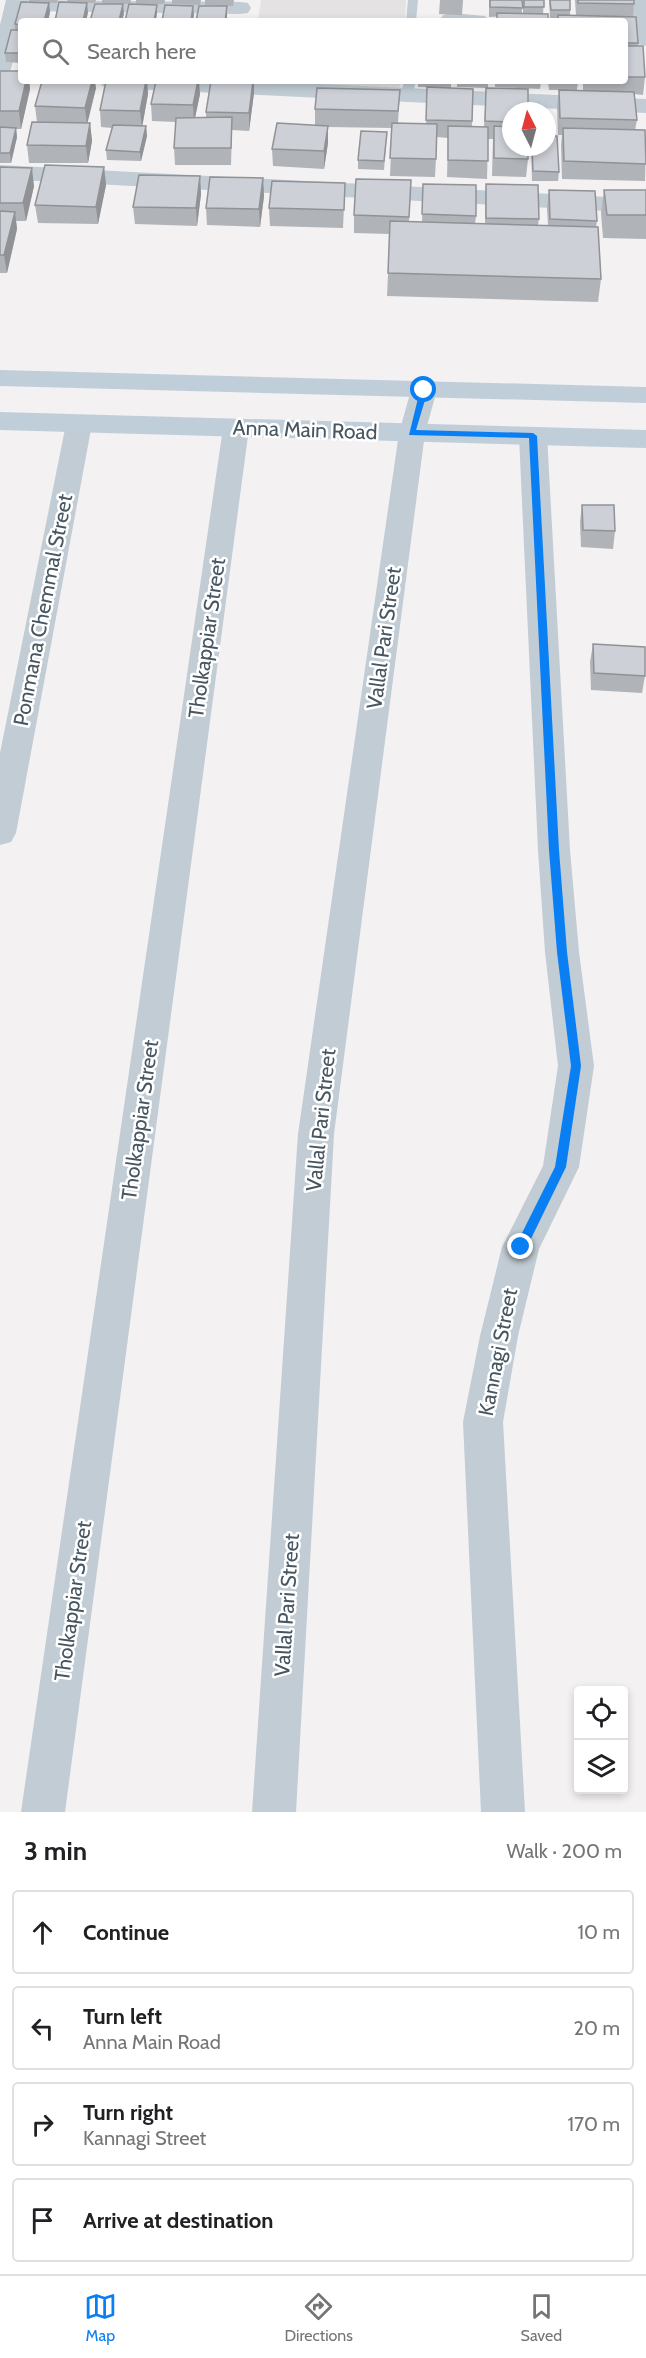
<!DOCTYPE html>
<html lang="en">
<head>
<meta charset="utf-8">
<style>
	:root { --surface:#fff; --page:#f6f6f6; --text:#202124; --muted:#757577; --line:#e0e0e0; --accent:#0a7ff4 }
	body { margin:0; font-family:Cabin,sans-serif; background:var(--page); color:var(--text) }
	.controls { position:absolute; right:18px; bottom:18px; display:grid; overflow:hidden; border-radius:6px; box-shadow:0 3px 9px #0003 }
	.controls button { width:54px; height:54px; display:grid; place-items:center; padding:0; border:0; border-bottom:2px solid var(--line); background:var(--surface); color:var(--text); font:30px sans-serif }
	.compass { position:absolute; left:502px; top:102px; width:54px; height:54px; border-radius:50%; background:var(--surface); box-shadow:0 3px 9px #0003; rotate:354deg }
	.stop { position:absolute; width:18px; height:18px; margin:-14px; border:4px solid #0a7ff4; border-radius:50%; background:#fff }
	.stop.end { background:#0a7ff4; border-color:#fff; box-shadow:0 2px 6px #0008 }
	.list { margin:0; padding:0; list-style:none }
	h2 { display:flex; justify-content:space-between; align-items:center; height:78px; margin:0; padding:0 24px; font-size:26px }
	h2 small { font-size:20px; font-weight:400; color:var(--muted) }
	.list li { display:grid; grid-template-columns:39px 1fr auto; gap:18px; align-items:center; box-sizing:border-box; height:84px; margin:0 12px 12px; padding:0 12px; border:2px solid var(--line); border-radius:6px }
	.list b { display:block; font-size:22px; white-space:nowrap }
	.list p { margin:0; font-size:20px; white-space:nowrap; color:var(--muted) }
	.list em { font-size:20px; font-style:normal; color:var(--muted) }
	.icon { flex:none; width:33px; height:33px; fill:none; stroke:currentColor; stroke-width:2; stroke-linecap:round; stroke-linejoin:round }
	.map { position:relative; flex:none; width:646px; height:1812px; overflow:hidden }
	.search { position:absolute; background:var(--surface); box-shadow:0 3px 9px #0003; left:18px; right:18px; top:18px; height:66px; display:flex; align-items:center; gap:15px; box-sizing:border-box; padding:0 21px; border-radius:6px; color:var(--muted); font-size:22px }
	.sheet { height:462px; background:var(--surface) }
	nav { display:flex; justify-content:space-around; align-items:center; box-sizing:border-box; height:84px; border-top:2px solid var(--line); background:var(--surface); font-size:16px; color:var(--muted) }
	nav a { display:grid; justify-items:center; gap:3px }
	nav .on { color:var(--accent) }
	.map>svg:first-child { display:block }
</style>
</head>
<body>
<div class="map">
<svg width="646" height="1812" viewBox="0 0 646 1812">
	<rect width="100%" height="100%" fill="#f3f1f1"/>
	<g fill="#e5e2e3">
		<polygon points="261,0 406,0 405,21 258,21"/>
		<polygon points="249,81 401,81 400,91"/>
	</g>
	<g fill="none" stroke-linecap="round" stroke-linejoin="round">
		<g fill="#c1ccd4" fill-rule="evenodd">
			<polygon points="408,0 418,0 416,21 406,21"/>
			<polygon points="404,81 416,81 412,97 406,100 400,97"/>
		</g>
		<g fill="#c1ccd4" fill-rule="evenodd">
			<polygon points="6,0 240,2 248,3 251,8 248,13 240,14 25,11 11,69 8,74 0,76 0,25"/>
			<polygon points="631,0 646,0 646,46 638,44 635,39"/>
			<polygon points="451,13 485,16 488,21 440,20 443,15"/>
			<polygon points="99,81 255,81 646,99 646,113 110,88 102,86"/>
			<polygon points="0,165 646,199 646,213 0,179"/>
			<polygon points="424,382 433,384 437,390 425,433 334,1134 296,1812 252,1812 298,1134 399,433 411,390 415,384"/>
			<polygon points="79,415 88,418 92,424 16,833 11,842 0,845 0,753 66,424 70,418"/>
			<polygon points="236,419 246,422 249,428 65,1812 21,1812 223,428 226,422"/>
			<polygon points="533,427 543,430 547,436 570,850 579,952 594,1066 579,1167 539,1249 518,1336 503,1422 525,1812 481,1812 463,1422 480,1336 502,1247 543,1166 558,1066 545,952 538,850 519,436 523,430"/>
		</g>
		<g fill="#c0ced9" fill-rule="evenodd">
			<polygon points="0,370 646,387 646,403 0,386"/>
			<polygon points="0,412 646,430 646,448 0,430"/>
		</g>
	</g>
	<g fill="#b0b3b8">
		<polygon points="29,0 58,0 57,3 29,2"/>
		<polygon points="67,0 96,0 95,3 68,2"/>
		<polygon points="102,0 131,0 130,4 102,3"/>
		<polygon points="136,0 165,0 164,4 136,4"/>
		<polygon points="172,0 201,0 200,5 172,4"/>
		<polygon points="205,0 234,0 233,6 205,5"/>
		<polygon points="440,0 463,0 462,15 439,14"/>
		<polygon points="489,0 522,0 522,14 523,14 523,0 544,0 543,14 489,17"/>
		<polygon points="549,0 570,0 570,15 576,15 575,0 634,0 633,17 645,77 643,95 634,94 637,120 635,130 646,140 645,181 562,179 561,146 562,135 558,135 557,107 559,90 549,90 548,81 578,81 577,90 583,90 583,81 625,81 625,21 557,21 557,19 550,19"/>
		<polygon points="21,2 49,3 50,12 48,21 21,21 21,63 6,62 5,53 11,30 15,30 15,24"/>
		<polygon points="0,71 21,81 29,81 30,89 21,129 16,129 17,137 11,163 0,163"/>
		<polygon points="106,81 147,81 148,94 142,126 146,126 147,136 141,161 107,160 106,150 112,128 101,127 100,110"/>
		<polygon points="211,81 254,81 254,93 249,131 232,130 231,165 175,165 174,148 176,122 152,121 151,104 200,94 195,117 206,117 206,112"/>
		<polygon points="418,81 451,81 451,88 418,87"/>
		<polygon points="457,81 488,81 488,88 511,111 511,147 528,159 526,177 492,176 493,139 488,139 487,179 447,177 448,138 437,137 435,177 390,176 392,128 328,127 328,143 324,169 273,166 272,149 315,125 315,109 400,90 398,123 426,124 427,87 473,89 472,126 484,127 486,88 457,87"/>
		<polygon points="495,81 541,81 540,89 495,87"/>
		<polygon points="96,88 87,123 90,123 92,141 88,163 29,163 27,145 37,122 35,106"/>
		<polygon points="387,132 384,170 358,169 358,160"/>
		<polygon points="531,147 547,147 559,172 558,181 532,181"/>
		<polygon points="0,167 34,186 26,221 16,221 17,229 7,273 0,273"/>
		<polygon points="104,167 106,185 98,224 38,223 35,205"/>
		<polygon points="200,176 201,194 197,226 135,224 133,207"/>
		<polygon points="263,178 264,196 260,227 207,225 206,208"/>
		<polygon points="411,180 409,222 422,222 423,184 476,216 475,223 485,224 485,202 486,184 539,219 538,225 548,225 547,208 549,190 597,221 596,227 601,279 598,302 387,296 390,234 354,233 354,215"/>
		<polygon points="345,183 343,228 270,226 269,208"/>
		<polygon points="604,190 646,190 646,239 603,238 601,213"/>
		<polygon points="582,505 615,531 613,549 581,547 580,522"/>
		<polygon points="593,644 645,676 642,693 591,690 590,662"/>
	</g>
	<g fill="#909296">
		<polygon points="49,3 50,12 48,21 44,21"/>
		<polygon points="87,3 88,13 86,21 83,21"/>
		<polygon points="123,4 124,14 122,21 119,21"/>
		<polygon points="157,5 157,14 156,21 154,21"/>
		<polygon points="193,6 194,15 193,21 191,21"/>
		<polygon points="227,6 227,21 225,21"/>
		<polygon points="26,81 29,81 30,89 21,129 19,111"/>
		<polygon points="92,81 95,81 96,88 87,125 85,108"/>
		<polygon points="146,81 147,81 148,94 142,128 140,111"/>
		<polygon points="198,81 199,81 200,94 194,123 193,105"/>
		<polygon points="253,81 254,81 254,93 249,131 249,113"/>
		<polygon points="90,123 92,141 88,163 86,146"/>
		<polygon points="146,126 147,136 141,161 140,152"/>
		<polygon points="328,126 328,143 324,169 324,151"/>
		<polygon points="16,128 17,137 11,163 10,153"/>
		<polygon points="104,167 106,185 98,224 96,207"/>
		<polygon points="32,168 34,186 26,221 23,203"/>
		<polygon points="200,176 201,194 197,226 196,208"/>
		<polygon points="263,178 264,196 260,227 259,209"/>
		<polygon points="15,212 17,229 7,273 4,255"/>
	</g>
	<g fill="#cdd0d6" stroke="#909296" stroke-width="1.5">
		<polygon points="490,0 522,0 523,8 490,7"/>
		<rect x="524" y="0" width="20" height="7"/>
		<polygon points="550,0 570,0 570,10 551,10"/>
		<polygon points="578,0 634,0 634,4 578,3"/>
		<polygon points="21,2 49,3 44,21 21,21 21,25 15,24"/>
		<polygon points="59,2 87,3 83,21 55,21"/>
		<polygon points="95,4 123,4 119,21 90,21"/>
		<polygon points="129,4 157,5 154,21 125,21"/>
		<polygon points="165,5 193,6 191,21 162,21"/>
		<polygon points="199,6 227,6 225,21 196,21"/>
		<polygon points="497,13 548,14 548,21 497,21"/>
		<polygon points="558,15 636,17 638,43 625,43 625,21 558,21"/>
		<polygon points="425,20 455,21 425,21"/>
		<polygon points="11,30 21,30 21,53 5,53"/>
		<polygon points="625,46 643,46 645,77 625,77"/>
		<polygon points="0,71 21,71 21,81 26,81 19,111 0,111"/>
		<polygon points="42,81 92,81 85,108 35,106"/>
		<polygon points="106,81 146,81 140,111 100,110"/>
		<polygon points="156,81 198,81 193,105 151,104"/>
		<polygon points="211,81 253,81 249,113 206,112"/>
		<polygon points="427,87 473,89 472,121 426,120"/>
		<polygon points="317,88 400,90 398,111 315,109"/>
		<polygon points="486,88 528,89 528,111 511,111 511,122 485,121"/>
		<polygon points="559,90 634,92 637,120 560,118"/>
		<polygon points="232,117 231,148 174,148 176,118"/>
		<polygon points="32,122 90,123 86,146 27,145"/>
		<polygon points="277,123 328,126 324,151 272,149"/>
		<polygon points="392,123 437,124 436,159 390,158"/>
		<polygon points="113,125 146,126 140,152 106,150"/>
		<polygon points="448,126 488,127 488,161 448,160"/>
		<polygon points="494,126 511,127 511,147 528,147 528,159 494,158"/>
		<polygon points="0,127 16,128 10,153 0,153"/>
		<polygon points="563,128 645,130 646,164 564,161"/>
		<polygon points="361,131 387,132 384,161 358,160"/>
		<polygon points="547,136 557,136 559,172 533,171 532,147 547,147"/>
		<polygon points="45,165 104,167 96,207 35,205"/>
		<polygon points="0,167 32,168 23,203 0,203"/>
		<polygon points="139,175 200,176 196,208 133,207"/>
		<polygon points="210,177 263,178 259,209 206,208"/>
		<polygon points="356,179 411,180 409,217 354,215"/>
		<polygon points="272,181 345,183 344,210 269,208"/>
		<polygon points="423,184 476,185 476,216 422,214"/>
		<polygon points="486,184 538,185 539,219 486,218"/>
		<polygon points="549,190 595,191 597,221 550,219"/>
		<polygon points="604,190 646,190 646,215 607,215"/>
		<polygon points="0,211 15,212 4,255 0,255"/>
		<polygon points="390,221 598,227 601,279 388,273"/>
		<polygon points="582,505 614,505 615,531 583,530"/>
		<polygon points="593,644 645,647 645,676 594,673"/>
	</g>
	<polygon fill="#0a7ff4" points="424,387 428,390 416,430 533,433 537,436 559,850 567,952 581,1066 566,1167 525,1251 521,1252 515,1247 555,1167 571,1066 557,952 549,850 529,438 409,435 420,390"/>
	<g text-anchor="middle" stroke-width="5" stroke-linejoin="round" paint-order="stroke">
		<g font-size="21" fill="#475660" stroke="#fff">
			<text transform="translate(305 430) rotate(2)" y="7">Anna Main Road</text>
			<text transform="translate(43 610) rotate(-79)" y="7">Ponmana Chemmal Street</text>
			<text transform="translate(207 638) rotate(-82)" y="7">Tholkappiar Street</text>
			<text transform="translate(384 638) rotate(-82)" y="7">Vallal Pari Street</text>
			<text transform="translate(140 1120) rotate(-82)" y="7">Tholkappiar Street</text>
			<text transform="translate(321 1120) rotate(-84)" y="7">Vallal Pari Street</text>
			<text transform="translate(498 1352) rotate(-79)" y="7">Kannagi Street</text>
			<text transform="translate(73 1601) rotate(-82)" y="7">Tholkappiar Street</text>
			<text transform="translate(287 1605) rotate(-86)" y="7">Vallal Pari Street</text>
		</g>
	</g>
</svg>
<div class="controls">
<button><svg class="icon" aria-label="locate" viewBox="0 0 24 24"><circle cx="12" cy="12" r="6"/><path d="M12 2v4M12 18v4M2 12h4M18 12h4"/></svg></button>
<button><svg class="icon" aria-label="layers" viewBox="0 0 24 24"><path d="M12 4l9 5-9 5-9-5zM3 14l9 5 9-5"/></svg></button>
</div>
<svg class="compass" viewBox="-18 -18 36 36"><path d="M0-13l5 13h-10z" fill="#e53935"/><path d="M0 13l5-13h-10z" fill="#757577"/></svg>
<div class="stop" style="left:424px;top:390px"></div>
<div class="stop end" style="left:521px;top:1247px"></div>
<div class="search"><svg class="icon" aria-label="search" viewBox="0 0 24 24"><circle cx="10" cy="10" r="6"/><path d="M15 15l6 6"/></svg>Search here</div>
</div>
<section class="sheet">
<h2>3 min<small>Walk · 200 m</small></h2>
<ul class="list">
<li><svg class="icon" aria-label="ahead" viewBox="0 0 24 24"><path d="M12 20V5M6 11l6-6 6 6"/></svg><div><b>Continue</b></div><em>10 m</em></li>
<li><svg class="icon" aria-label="left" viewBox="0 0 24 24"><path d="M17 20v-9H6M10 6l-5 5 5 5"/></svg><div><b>Turn left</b><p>Anna Main Road</p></div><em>20 m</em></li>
<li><svg class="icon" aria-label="right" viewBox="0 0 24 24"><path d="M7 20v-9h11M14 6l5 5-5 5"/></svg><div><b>Turn right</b><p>Kannagi Street</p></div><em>170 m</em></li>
<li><svg class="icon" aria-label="arrive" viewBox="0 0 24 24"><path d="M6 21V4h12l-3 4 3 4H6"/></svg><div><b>Arrive at destination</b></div></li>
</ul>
</section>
<nav>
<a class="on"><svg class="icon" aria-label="map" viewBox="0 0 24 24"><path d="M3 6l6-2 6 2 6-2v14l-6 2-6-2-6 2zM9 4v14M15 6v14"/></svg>Map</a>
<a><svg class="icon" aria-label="directions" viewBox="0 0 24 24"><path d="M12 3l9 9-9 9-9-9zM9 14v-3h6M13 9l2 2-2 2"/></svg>Directions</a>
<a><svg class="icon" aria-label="saved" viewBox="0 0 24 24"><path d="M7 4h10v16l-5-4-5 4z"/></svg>Saved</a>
</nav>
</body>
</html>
